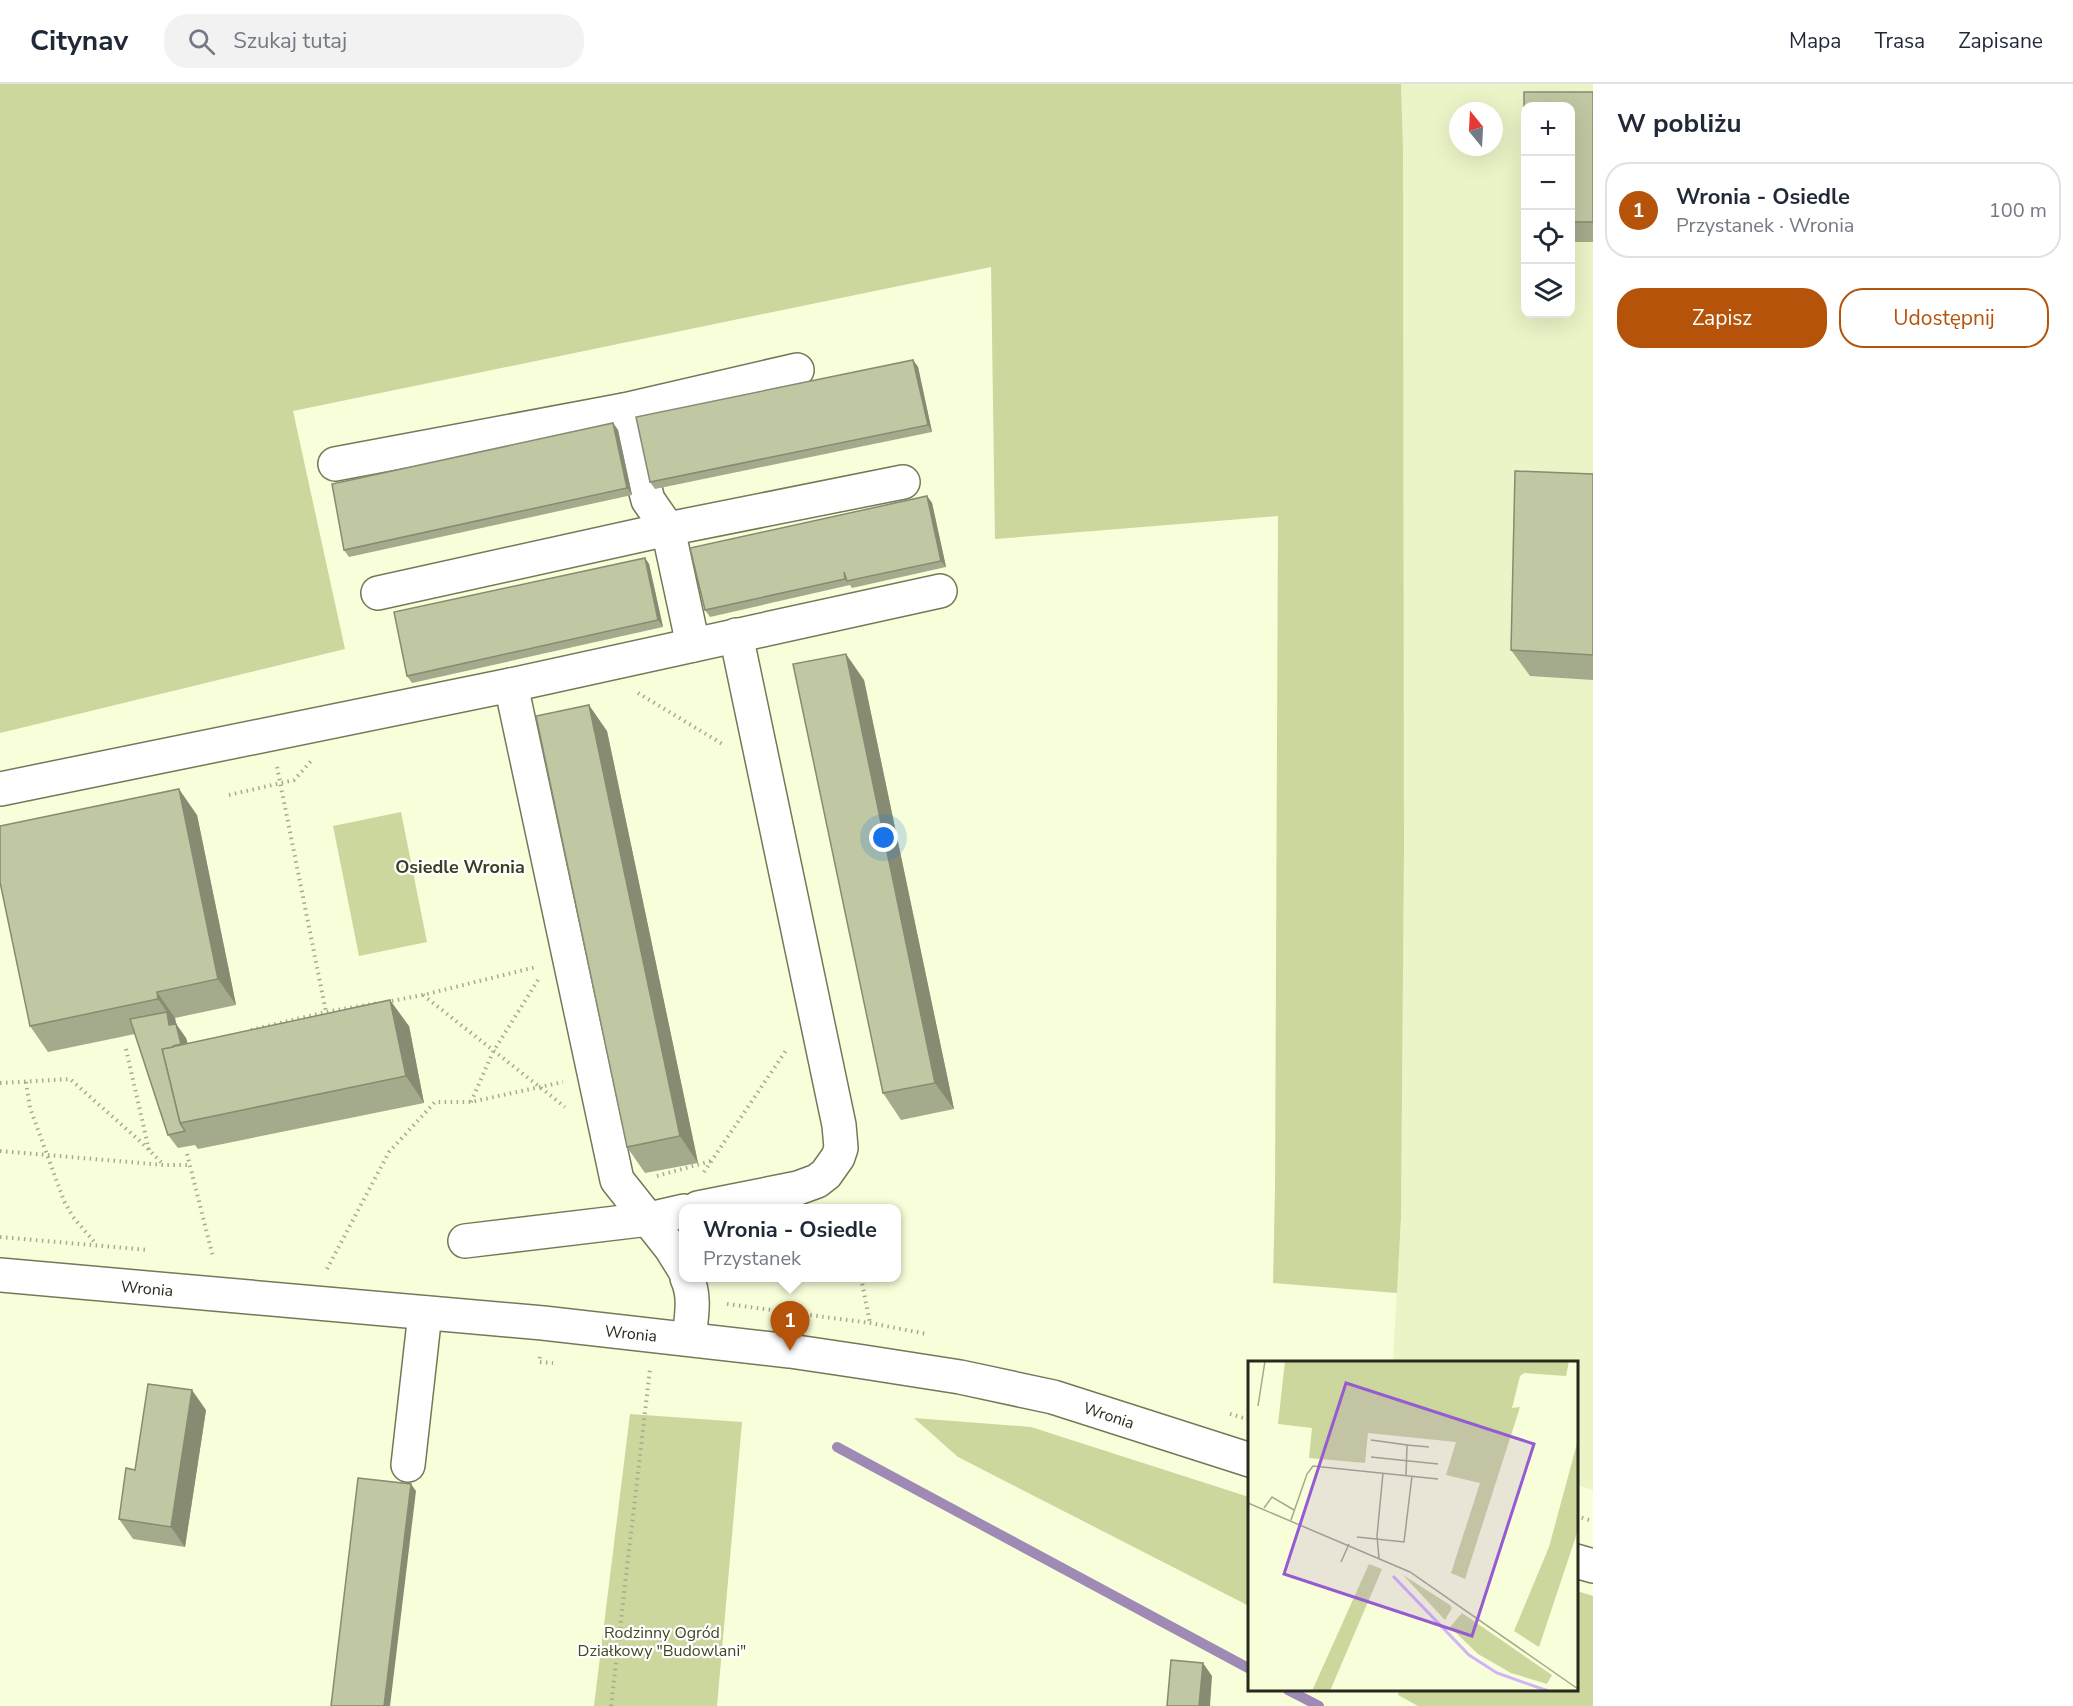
<!DOCTYPE html>
<html lang="pl">
<head>
<meta charset="utf-8">
<style>
	:root { --surface:#fff; --page:#f2f2f3; --text:#1f2937; --muted:#747a83; --line:#e0e1e3; --accent:#b45309 }
	body { margin:0; font-family:"Nunito Sans",sans-serif; background:var(--page); color:var(--text) }
	.controls { position:absolute; right:18px; top:18px; display:grid; overflow:hidden; border-radius:12px; box-shadow:0 6px 24px #0002 }
	.controls button { width:54px; height:54px; display:grid; place-items:center; padding:0; border:0; border-bottom:2px solid var(--line); background:var(--surface); color:var(--text); font:30px sans-serif }
	.compass { position:absolute; left:1449px; top:18px; width:54px; height:54px; border-radius:50%; background:var(--surface); box-shadow:0 6px 24px #0002; rotate:342deg }
	.you { position:absolute; left:884px; top:754px; width:21px; height:21px; margin:-15px; border:4px solid #fff; border-radius:50%; background:#1a73e8; box-shadow:0 0 0 9px #1a73e833 }
	.badge { display:grid; place-items:center; width:39px; height:39px; border-radius:50%; background:var(--accent); color:#fff; font-size:20px; font-weight:700 }
	.pin { position:absolute; translate:-50% -50px; filter:drop-shadow(0 2px 3px #0008) }
	.pin::after { content:''; position:absolute; top:32px; width:21px; height:18px; background:inherit; clip-path:polygon(0 0,100% 0,50% 100%) }
	.popup { position:absolute; left:679px; top:1120px; width:222px; height:78px; box-sizing:border-box; display:grid; place-content:center; border-radius:12px; background:var(--surface); filter:drop-shadow(0 2px 4px #0005); font-size:20px; white-space:nowrap; color:var(--muted) }
	.popup b { font-size:22px; color:var(--text) }
	.popup::after { content:''; position:absolute; left:50%; top:100%; margin-left:-12px; border:12px solid transparent; border-top-color:var(--surface) }
	.list { margin:0; padding:0; list-style:none }
	h2 { display:flex; justify-content:space-between; align-items:center; height:78px; margin:0; padding:0 24px; font-size:26px }
	h2 small { font-size:20px; font-weight:400; color:var(--muted) }
	.list li { display:grid; grid-template-columns:39px 1fr auto; gap:18px; align-items:center; box-sizing:border-box; height:96px; margin:0 12px 12px; padding:0 12px; border:2px solid var(--line); border-radius:24px }
	.list b { display:block; font-size:22px; white-space:nowrap }
	.list p { margin:0; font-size:20px; white-space:nowrap; color:var(--muted) }
	.list em { font-size:20px; font-style:normal; color:var(--muted) }
	.actions { display:flex; gap:12px; padding:18px 24px }
	.actions a { flex:1; padding:14px 0; border:2px solid var(--accent); border-radius:24px; text-align:center; font-size:21px; color:var(--accent) }
	.actions .main { background:var(--accent); color:#fff }
	.icon { flex:none; width:33px; height:33px; fill:none; stroke:currentColor; stroke-width:2; stroke-linecap:round; stroke-linejoin:round }
	.map { position:relative; flex:none; width:1593px; height:1622px; overflow:hidden }
	header { display:flex; align-items:center; gap:36px; box-sizing:border-box; height:84px; padding:0 30px; background:var(--surface); border-bottom:2px solid var(--line) }
	header strong { font-size:28px }
	nav { display:flex; gap:33px; margin-inline-start:auto; font-size:21px }
	.search { width:420px; height:54px; background:var(--page); display:flex; align-items:center; gap:15px; box-sizing:border-box; padding:0 21px; border-radius:24px; color:var(--muted); font-size:22px }
	main { display:flex }
	aside { flex:1; background:var(--surface) }
	.map>svg:first-child { display:block }
</style>
</head>
<body>
<header>
<strong>Citynav</strong>
<div class="search"><svg class="icon" aria-label="search" viewBox="0 0 24 24"><circle cx="10" cy="10" r="6"/><path d="M15 15l6 6"/></svg>Szukaj tutaj</div>
<nav><a>Mapa</a><a>Trasa</a><a>Zapisane</a></nav>
</header>
<main>
<div class="map">
<svg width="1593" height="1622" viewBox="0 0 1593 1622">
	<rect width="100%" height="100%" fill="#f7fed9"/>
	<path fill="#ebf4c7" fill-rule="evenodd" d="M1401 0H1593V1406L1577 1401 1576 1278H1393L1401 1133 1404 768 1403 63ZM1526 22H1570V230H1526ZM1458 27H1494V63H1458Z"/>
	<g fill="#ccd79d">
		<polygon points="0,0 1401,0 1403,63 1404,768 1401,1133 1397,1209 1273,1199 1275,1106 1278,432 995,455 991,183 293,327 345,565 0,649"/>
		<polygon points="401,728 427,858 359,872 333,742"/>
		<polygon points="630,1330 742,1338 717,1622 594,1622"/>
		<polygon points="914,1334 1031,1343 1249,1413 1249,1522 958,1373"/>
		<polygon points="1577,1507 1593,1512 1593,1622 1418,1622 1398,1611 1399,1606 1576,1606"/>
	</g>
	<g fill="none" stroke-linecap="round" stroke-linejoin="round">
		<g stroke="#9e8ab5" stroke-width="10">
			<polyline points="837,1363 1250,1585"/>
			<polyline points="1288,1606 1319,1622"/>
		</g>
		<defs>
			<g id="minor">
				<polyline points="624,326 797,286"/>
				<polyline points="335,380 624,326 648,416 668,445 693,561"/>
				<polyline points="378,509 668,445 903,398"/>
				<polyline points="511,601 617,1096 671,1164 684,1185"/>
				<polyline points="0,705 511,601 940,507"/>
				<polyline points="698,1124 798,1104 817,1097 826,1090 838,1073 841,1064 839,1041 736,551"/>
				<polyline points="465,1157 649,1135 684,1127"/>
				<polyline points="0,1191 543,1239 790,1267 864,1278 960,1293 1053,1313 1250,1376"/>
				<path d="M687 1194C696 1213 691 1234 689 1255"/>
				<polyline points="408,1381 425,1229"/>
				<polyline points="1576,1477 1593,1482"/>
			</g>
		</defs>
		<use href="#minor" stroke="#737958" stroke-width="36"/>
		<g stroke="#a6ab8f" stroke-width="4" stroke-dasharray="1.5 4.5" stroke-linecap="butt">
			<polyline points="638,609 724,661"/>
			<polyline points="277,683 326,928"/>
			<polyline points="229,711 294,696 311,677"/>
			<polyline points="423,911 565,1023"/>
			<polyline points="386,918 423,911 536,883"/>
			<polyline points="251,946 326,928 378,919"/>
			<polyline points="126,965 149,1066"/>
			<polyline points="26,998 30,1024 64,1117 73,1133 96,1160"/>
			<polyline points="0,999 70,995 141,1058 164,1081"/>
			<polyline points="471,1018 493,968 538,896"/>
			<polyline points="0,1067 164,1081 190,1081"/>
			<polyline points="187,1070 213,1173"/>
			<polyline points="704,1088 787,965"/>
			<polyline points="657,1092 711,1077"/>
			<polyline points="0,1153 149,1166"/>
			<polyline points="327,1185 389,1068 435,1018 471,1018 563,998"/>
			<polyline points="861,1194 870,1239"/>
			<polyline points="727,1220 870,1239 927,1250"/>
			<polyline points="540,1273 539,1278 553,1279"/>
			<polyline points="1230,1330 1250,1336"/>
			<polyline points="1576,1432 1593,1437"/>
			<polyline points="611,1622 650,1285"/>
		</g>
		<use href="#minor" stroke="#fff" stroke-width="33"/>
	</g>
	<g fill="#a4ab8c">
		<polygon points="1524,8 1593,8 1593,158 1570,158 1570,22 1526,22 1526,140 1524,138"/>
		<polygon points="913,276 918,283 932,348 655,405 650,398"/>
		<polygon points="613,339 618,346 632,411 349,473 344,466"/>
		<polygon points="1593,390 1593,596 1530,592 1511,566"/>
		<polygon points="927,412 932,419 946,483 852,504 850,501 710,533 705,526"/>
		<polygon points="645,474 649,480 663,543 412,599 407,592"/>
		<polygon points="864,596 954,1025 901,1036 883,1009"/>
		<polygon points="607,647 698,1079 645,1089 627,1063"/>
		<polygon points="197,731 236,921 175,934 176,940 186,954 188,960 409,942 424,1019 198,1065 195,1061 178,1064 168,1051 135,950 48,968 30,942"/>
		<polygon points="206,1326 185,1463 133,1455 119,1435"/>
	</g>
	<g fill="#868b72">
		<polygon points="913,276 918,283 932,348 928,341"/>
		<polygon points="613,339 618,346 632,411 627,404"/>
		<polygon points="927,412 932,419 946,483 941,477"/>
		<polygon points="645,474 649,480 663,543 658,536"/>
		<polygon points="846,570 864,596 954,1025 935,999"/>
		<polygon points="589,621 607,647 698,1079 680,1052"/>
		<polygon points="179,705 197,731 236,921 218,895"/>
		<polygon points="157,908 175,934 179,955 169,941 167,928 158,915"/>
		<polygon points="390,916 409,942 424,1019 406,992"/>
		<polygon points="176,940 186,954 191,973 181,960"/>
		<polygon points="192,1306 206,1326 185,1463 171,1443"/>
		<polygon points="411,1400 416,1407 390,1622 384,1622"/>
		<polygon points="1203,1579 1212,1592 1210,1622 1199,1622"/>
	</g>
	<g fill="#bfc7a3" stroke="#868b72" stroke-width="1.5">
		<polygon points="1524,8 1593,8 1593,138 1570,138 1570,22 1526,22 1526,138 1524,138"/>
		<polygon points="913,276 928,341 650,398 636,333"/>
		<polygon points="613,339 627,404 344,466 332,400"/>
		<polygon points="1515,387 1593,390 1593,571 1511,566"/>
		<polygon points="927,412 941,477 847,497 844,488 845,495 705,526 690,464"/>
		<polygon points="645,474 658,536 407,592 394,528"/>
		<polygon points="846,570 935,999 883,1009 793,580"/>
		<polygon points="589,621 680,1052 627,1063 536,632"/>
		<polygon points="179,705 218,895 157,908 158,915 30,942 0,798 0,742"/>
		<polygon points="390,916 406,992 180,1039 162,965"/>
		<polygon points="167,928 169,941 176,940 181,960 173,962 173,963 162,965 180,1039 185,1047 168,1051 130,935"/>
		<polygon points="148,1300 192,1306 171,1443 119,1435 126,1384 135,1386"/>
		<polygon points="358,1394 411,1400 384,1622 331,1622"/>
		<polygon points="1171,1576 1203,1579 1199,1622 1167,1622"/>
	</g>
	<g text-anchor="middle" stroke-width="4.5" stroke-linejoin="round" paint-order="stroke">
		<g font-size="16" fill="#27291b" stroke="#fff">
			<text transform="translate(147 1204) rotate(5)" y="6">Wronia</text>
			<text transform="translate(631 1249) rotate(6)" y="6">Wronia</text>
			<text transform="translate(1109 1331) rotate(18)" y="6">Wronia</text>
		</g>
		<g font-size="16" fill="#424921" stroke="#fff">
			<text x="662" y="1554">Rodzinny Ogród<tspan x="662" dy="18">Działkowy "Budowlani"</tspan></text>
		</g>
		<g font-size="18" font-weight="bold" fill="#3a3f21" stroke="#fff">
			<text x="460" y="789">Osiedle Wronia</text>
		</g>
	</g>
	<g transform="translate(1248 1277)">
		<rect width="330" height="330" fill="#f7fed9"/>
		<path d="M37 0H321L318 15 276 12 272 15 264 47 272 46 217 218 203 212 232 122 198 114 208 81 120 72 117 102 61 97 64 67 30 63ZM330 79V169L291 286 266 270 301 186ZM121 203 134 208 82 330H64ZM155 214 202 244 204 247 197 259ZM214 252 304 314 299 323 263 312 230 293 202 266Z" fill="#ccd79d"/>
		<path fill="none" stroke="#d1b3f7" stroke-width="3" d="M145 215 221 294 249 312 300 330"/>
		<path fill="none" stroke="#a4a98d" stroke-width="1.5" d="M10 45 17 0M123 79 159 84 158 115M159 84 181 86M123 96 190 103M0 142 162 211 330 328M16 147 24 136 46 149M43 159 59 113 65 105 190 118M109 176 156 181 164 115M131 197 129 175 135 112M93 201 101 183"/>
		<path fill="#965ad1" fill-opacity="0.15" stroke="#965ad1" stroke-width="3" d="M98 22 286 83 224 275 36 213Z"/>
		<rect width="330" height="330" fill="none" stroke="#27291b" stroke-width="3"/>
	</g>
</svg>
<div class="controls">
<button>+</button>
<button>−</button>
<button><svg class="icon" aria-label="locate" viewBox="0 0 24 24"><circle cx="12" cy="12" r="6"/><path d="M12 2v4M12 18v4M2 12h4M18 12h4"/></svg></button>
<button><svg class="icon" aria-label="layers" viewBox="0 0 24 24"><path d="M12 4l9 5-9 5-9-5zM3 14l9 5 9-5"/></svg></button>
</div>
<svg class="compass" viewBox="-18 -18 36 36"><path d="M0-13l5 13h-10z" fill="#e53935"/><path d="M0 13l5-13h-10z" fill="#747a83"/></svg>
<div class="you"></div>
<div class="pin badge" style="left:790px;top:1267px">1</div>
<div class="popup"><b>Wronia - Osiedle</b>Przystanek</div>
</div>
<aside>
<h2>W pobliżu<small></small></h2>
<ul class="list">
<li><span class="badge">1</span><div><b>Wronia - Osiedle</b><p>Przystanek · Wronia</p></div><em>100 m</em></li>
</ul>
<div class="actions"><a class="main">Zapisz</a><a>Udostępnij</a></div>
</aside>
</main>
</body>
</html>
